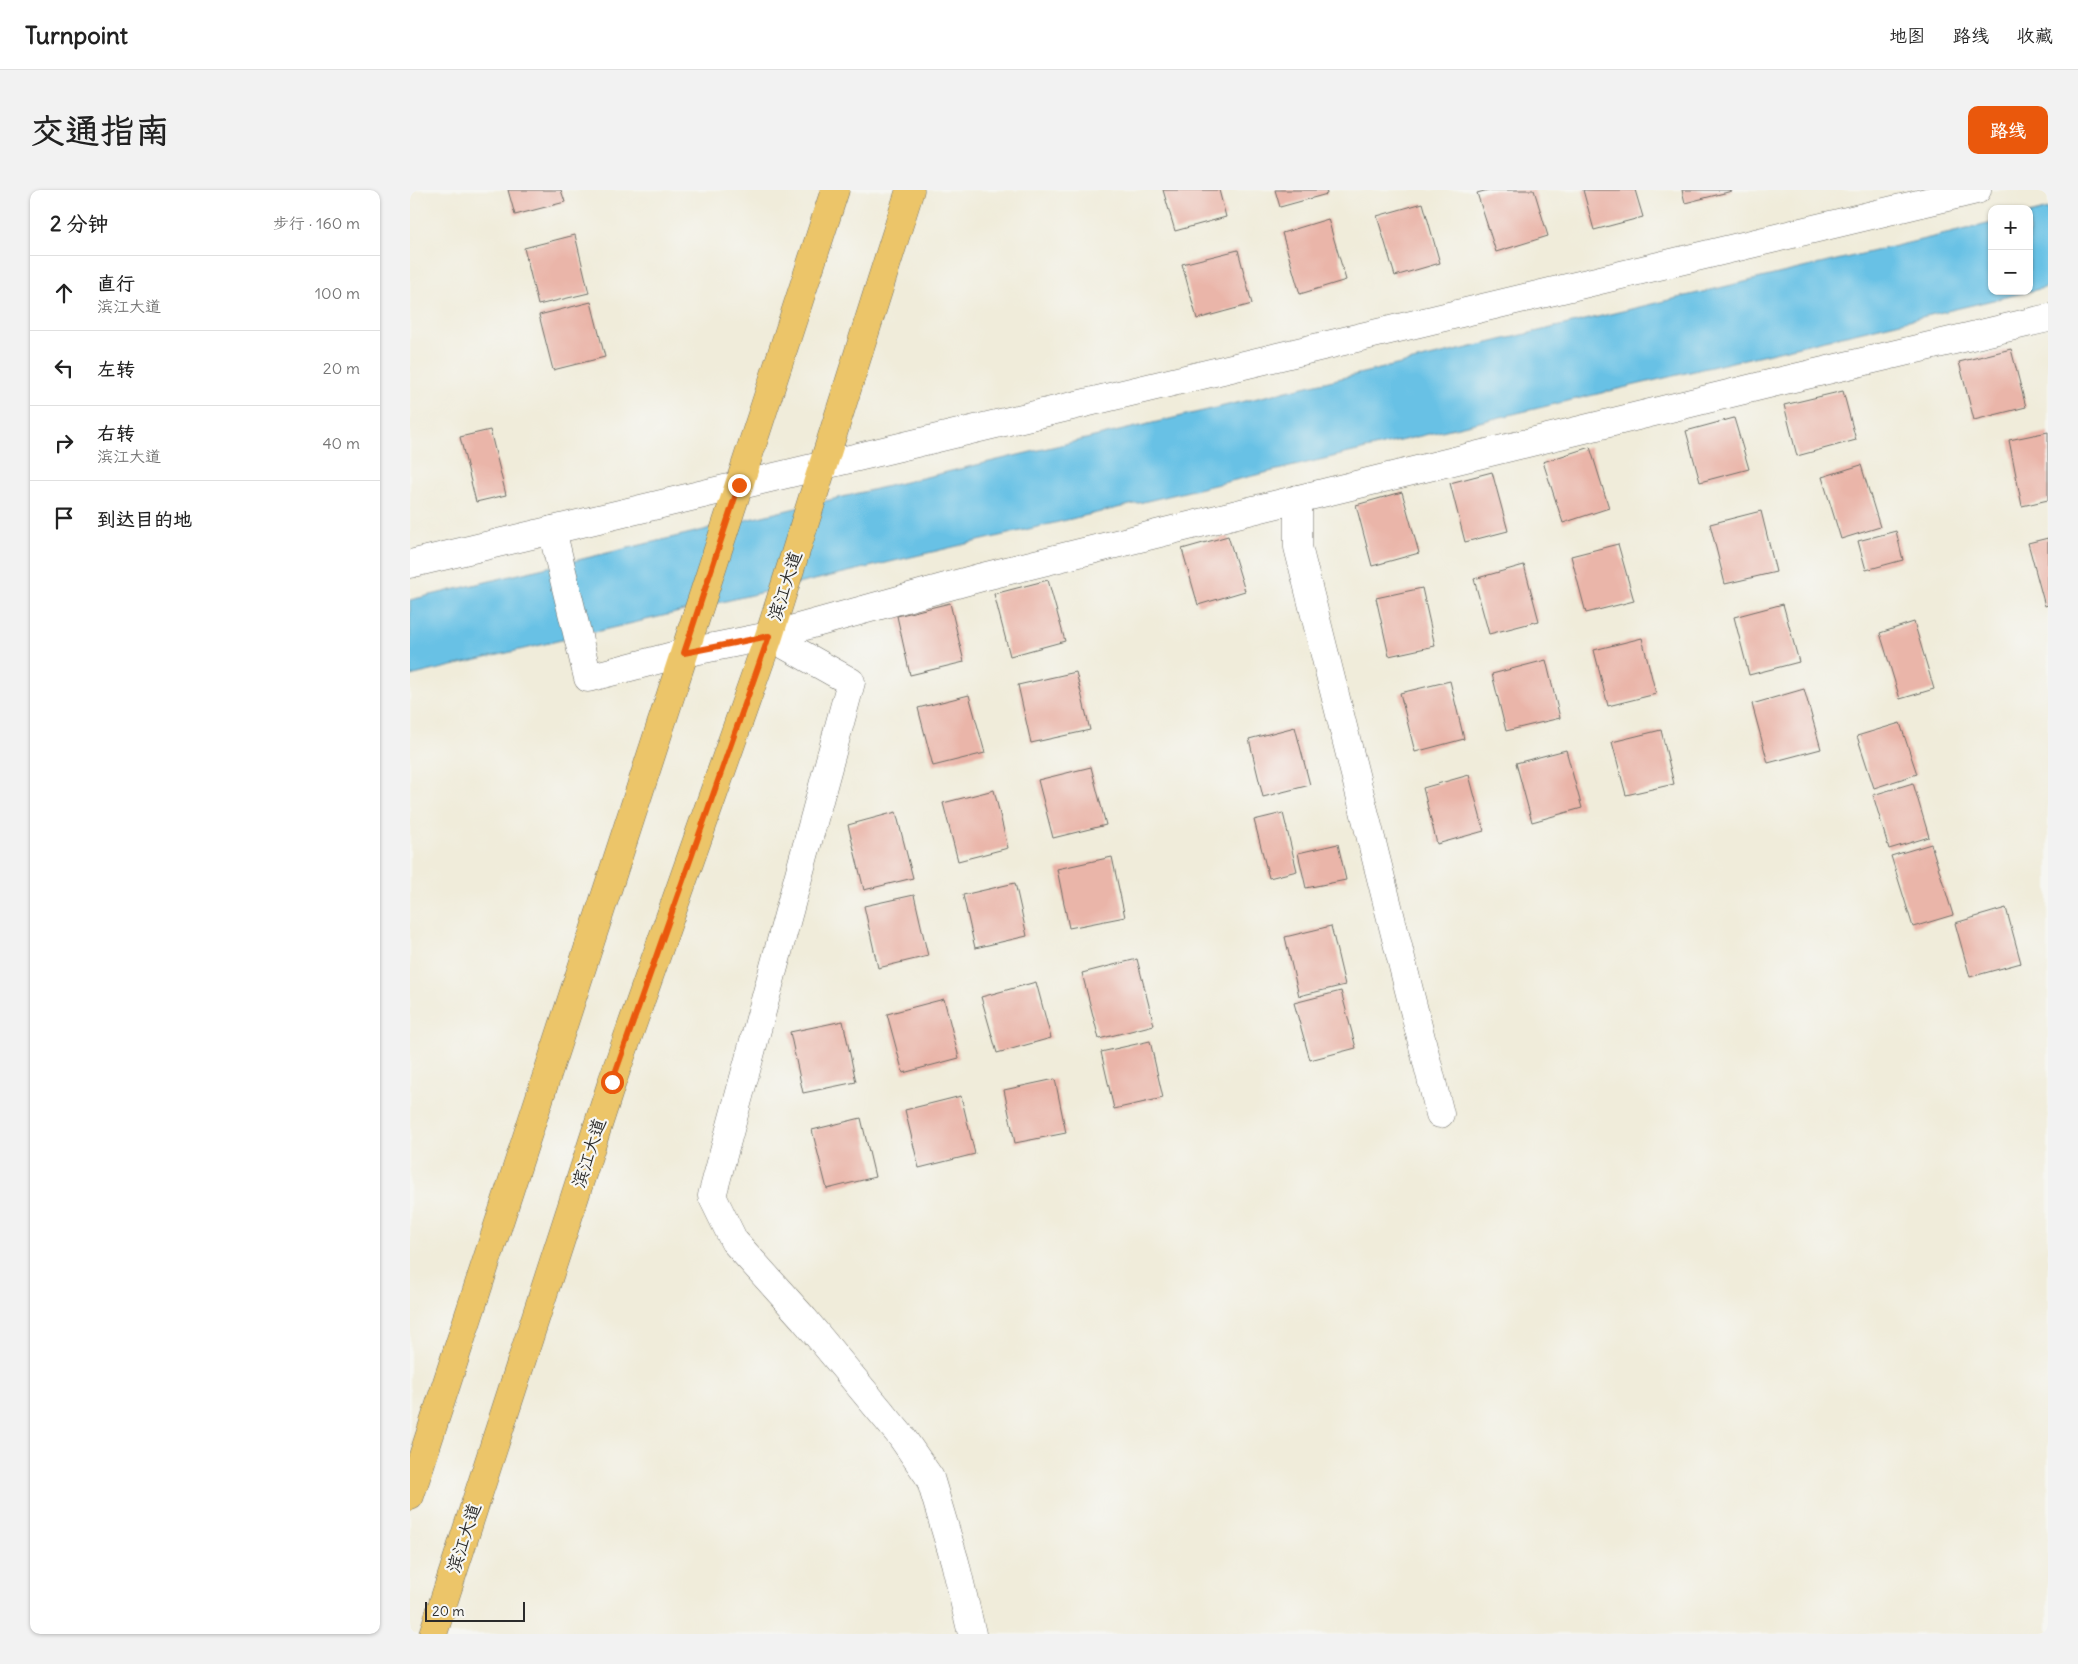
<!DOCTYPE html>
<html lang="zh">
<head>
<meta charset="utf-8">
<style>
	:root { --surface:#fff; --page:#f2f2f2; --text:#222; --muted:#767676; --line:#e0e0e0; --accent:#ea580c }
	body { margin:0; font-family:Delius,"LXGW WenKai TC",sans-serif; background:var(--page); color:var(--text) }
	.controls { position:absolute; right:15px; top:15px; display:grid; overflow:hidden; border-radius:10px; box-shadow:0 1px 4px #0004 }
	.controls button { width:45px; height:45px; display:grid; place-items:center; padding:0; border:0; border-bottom:1px solid var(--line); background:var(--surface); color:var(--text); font:25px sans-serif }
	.scale { position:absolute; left:15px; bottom:12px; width:100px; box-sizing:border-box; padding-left:5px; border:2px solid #2b2b2b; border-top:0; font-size:14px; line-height:18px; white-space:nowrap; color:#2b2b2b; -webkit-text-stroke:4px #f6f6f2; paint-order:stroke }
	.stop { position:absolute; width:15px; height:15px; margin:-11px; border:4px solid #ea580c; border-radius:50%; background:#fff }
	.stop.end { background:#ea580c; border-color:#fff; box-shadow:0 1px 5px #0008 }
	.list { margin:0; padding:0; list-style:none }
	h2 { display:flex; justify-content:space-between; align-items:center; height:65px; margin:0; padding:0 20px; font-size:21px }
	h2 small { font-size:16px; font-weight:400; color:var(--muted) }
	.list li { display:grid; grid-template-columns:32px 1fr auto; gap:15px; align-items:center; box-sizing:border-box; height:75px; padding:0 20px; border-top:1px solid var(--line) }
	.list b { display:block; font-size:19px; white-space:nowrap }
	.list p { margin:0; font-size:16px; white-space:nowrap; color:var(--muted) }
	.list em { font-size:16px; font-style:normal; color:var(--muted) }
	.icon { flex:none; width:28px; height:28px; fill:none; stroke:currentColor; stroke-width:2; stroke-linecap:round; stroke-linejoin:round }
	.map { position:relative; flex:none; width:1638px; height:1444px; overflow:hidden; border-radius:10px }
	header { display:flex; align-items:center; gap:30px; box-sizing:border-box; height:70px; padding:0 25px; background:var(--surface); border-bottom:1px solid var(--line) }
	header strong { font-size:24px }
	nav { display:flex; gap:28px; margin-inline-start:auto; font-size:18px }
	.intro { display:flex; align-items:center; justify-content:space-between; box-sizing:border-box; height:120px; padding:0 30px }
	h1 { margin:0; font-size:35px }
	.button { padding:12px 22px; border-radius:10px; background:var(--accent); color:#fff; font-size:18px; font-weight:700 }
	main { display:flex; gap:30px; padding:0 30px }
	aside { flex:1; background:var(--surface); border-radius:10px; box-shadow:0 1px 4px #0004 }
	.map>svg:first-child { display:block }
</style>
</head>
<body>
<header>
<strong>Turnpoint</strong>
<nav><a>地图</a><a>路线</a><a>收藏</a></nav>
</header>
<div class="intro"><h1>交通指南</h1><a class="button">路线</a></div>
<main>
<aside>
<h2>2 分钟<small>步行 · 160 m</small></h2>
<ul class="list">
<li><svg class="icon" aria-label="ahead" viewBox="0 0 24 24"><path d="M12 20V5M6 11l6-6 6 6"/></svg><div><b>直行</b><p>滨江大道</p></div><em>100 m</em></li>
<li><svg class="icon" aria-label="left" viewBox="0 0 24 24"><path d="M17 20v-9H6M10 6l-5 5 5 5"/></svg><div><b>左转</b></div><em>20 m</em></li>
<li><svg class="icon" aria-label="right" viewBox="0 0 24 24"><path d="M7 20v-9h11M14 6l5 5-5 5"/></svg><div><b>右转</b><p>滨江大道</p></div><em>40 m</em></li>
<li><svg class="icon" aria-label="arrive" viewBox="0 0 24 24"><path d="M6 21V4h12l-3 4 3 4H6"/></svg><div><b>到达目的地</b></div></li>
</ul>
</aside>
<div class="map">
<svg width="1638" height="1444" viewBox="0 0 1638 1444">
	<rect width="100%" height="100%" fill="#f6f6f2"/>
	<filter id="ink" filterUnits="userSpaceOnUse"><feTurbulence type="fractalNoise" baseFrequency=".02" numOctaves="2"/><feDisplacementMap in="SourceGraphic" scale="10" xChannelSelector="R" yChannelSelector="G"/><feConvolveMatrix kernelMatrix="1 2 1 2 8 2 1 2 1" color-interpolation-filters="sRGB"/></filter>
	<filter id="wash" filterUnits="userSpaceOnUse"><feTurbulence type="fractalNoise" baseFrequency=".0096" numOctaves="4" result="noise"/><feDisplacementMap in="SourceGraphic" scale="20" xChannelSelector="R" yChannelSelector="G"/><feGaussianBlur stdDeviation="1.12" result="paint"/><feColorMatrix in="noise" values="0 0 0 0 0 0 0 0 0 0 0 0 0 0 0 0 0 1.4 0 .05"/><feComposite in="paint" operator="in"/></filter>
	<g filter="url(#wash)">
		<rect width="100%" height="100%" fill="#f0ecda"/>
		<polygon fill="#68c1e5" stroke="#4a7688" points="1638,19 1638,97 0,486 0,410 1582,33 1582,101 1619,101 1619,24"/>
		<g id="blocks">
			<g fill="#eab5a9">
				<polygon points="98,0 151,0 155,12 105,25"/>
				<polygon points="753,0 809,0 816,27 765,41"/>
				<polygon points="865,0 916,0 917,4 870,17"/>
				<polygon points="1078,0 1124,0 1138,46 1086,62 1067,3"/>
				<polygon points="1173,0 1225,0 1233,27 1184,40"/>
				<polygon points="1272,0 1322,0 1322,1 1275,13"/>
				<polygon points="1013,13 1030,73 985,86 967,26"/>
				<polygon points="918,29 936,90 890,104 872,43"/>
				<polygon points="165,45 179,103 128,115 114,58"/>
				<polygon points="828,60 842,114 787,129 772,74"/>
				<polygon points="181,112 195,167 143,180 129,125"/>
				<polygon points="1601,159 1616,217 1564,230 1549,172"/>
				<polygon points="1433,201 1446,250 1387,266 1374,215"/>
				<polygon points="1324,228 1339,279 1290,292 1276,241"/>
				<polygon points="80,240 96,305 66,312 50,247"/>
				<polygon points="1638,242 1638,310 1612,316 1599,250"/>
				<polygon points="1180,257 1199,318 1153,333 1133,272"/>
				<polygon points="1451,275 1470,337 1431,349 1412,287"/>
				<polygon points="1082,282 1098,341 1055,352 1040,293"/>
				<polygon points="992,302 1009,363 962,376 946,315"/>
				<polygon points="1351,321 1366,382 1315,394 1300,334"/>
				<polygon points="1486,341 1493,370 1456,380 1448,351"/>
				<polygon points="818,346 835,401 788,415 772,359"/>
				<polygon points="1638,348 1638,415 1635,416 1618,353"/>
				<polygon points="1208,354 1224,411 1176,423 1161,366"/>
				<polygon points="1114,375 1129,431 1079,444 1064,389"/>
				<polygon points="638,390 655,451 600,466 584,404"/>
				<polygon points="1012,398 1025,456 979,466 966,408"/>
				<polygon points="540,413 554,472 500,485 487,426"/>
				<polygon points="1373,414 1389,472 1339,485 1324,427"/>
				<polygon points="1504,432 1524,499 1490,509 1470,443"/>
				<polygon points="1232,448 1246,504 1198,516 1184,460"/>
				<polygon points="1136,470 1150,528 1096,541 1082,484"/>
				<polygon points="666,482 680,540 621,553 608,495"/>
				<polygon points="1040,491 1054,549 1005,562 990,503"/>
				<polygon points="1394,499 1411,559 1358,573 1342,514"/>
				<polygon points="559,505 575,563 523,576 508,518"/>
				<polygon points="1490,533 1507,584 1464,598 1447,546"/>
				<polygon points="885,537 900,595 853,607 839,549"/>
				<polygon points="1251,540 1264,594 1216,605 1202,552"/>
				<polygon points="1156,560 1172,618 1122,632 1106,573"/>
				<polygon points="681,577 696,635 643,648 628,590"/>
				<polygon points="1059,585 1074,641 1027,654 1013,598"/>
				<polygon points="1503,593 1519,647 1479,659 1463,605"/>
				<polygon points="584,600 598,658 548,671 533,613"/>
				<polygon points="486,622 503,688 454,700 438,635"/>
				<polygon points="873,623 887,681 859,688 844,630"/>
				<polygon points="928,654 936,690 896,698 888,663"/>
				<polygon points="1521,654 1543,725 1503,737 1481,666"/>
				<polygon points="702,667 715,727 659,738 647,679"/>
				<polygon points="605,693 617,746 565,758 553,705"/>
				<polygon points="504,705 518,766 468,778 454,716"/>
				<polygon points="1596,718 1611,773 1560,787 1545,733"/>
				<polygon points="921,736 935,795 889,806 875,747"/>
				<polygon points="727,769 744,835 689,849 672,783"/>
				<polygon points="626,792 641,848 587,863 571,807"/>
				<polygon points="931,801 946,858 900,870 884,813"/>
				<polygon points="534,809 549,868 493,883 477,824"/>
				<polygon points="433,831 446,892 393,903 380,842"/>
				<polygon points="740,851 753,908 704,919 691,862"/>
				<polygon points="645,889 656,943 605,953 594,900"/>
				<polygon points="551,906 565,964 509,978 495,920"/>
				<polygon points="451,928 465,987 417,999 402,940"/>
			</g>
		</g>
	</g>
	<g filter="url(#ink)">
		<use href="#blocks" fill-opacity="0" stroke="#706f68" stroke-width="1"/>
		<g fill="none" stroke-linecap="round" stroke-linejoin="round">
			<defs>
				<g id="street">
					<polyline points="888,309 888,357 1030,924"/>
					<polyline points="142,340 178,488 274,463 359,446 572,387 888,309 1367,192 1638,128"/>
					<polyline points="0,374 1567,0"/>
					<polyline points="359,446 441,492 302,1006 324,1051 394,1129 491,1246 520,1288 545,1372 562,1444"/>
				</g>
				<g id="primary">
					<polyline points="0,1306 425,0"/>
					<polyline points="23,1444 202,892 359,446 500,0"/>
				</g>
			</defs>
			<use href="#street" stroke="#706f68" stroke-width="29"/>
			<use href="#primary" stroke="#706f68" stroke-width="29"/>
			<use href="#street" stroke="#fff" stroke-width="28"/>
			<use href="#primary" stroke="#ecc569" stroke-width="28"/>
		</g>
	</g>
	<g fill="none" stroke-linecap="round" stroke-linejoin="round" filter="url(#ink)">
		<polyline stroke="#ea580c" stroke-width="6" points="202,892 359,446 274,463 329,295"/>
	</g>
	<g text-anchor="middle" stroke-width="4.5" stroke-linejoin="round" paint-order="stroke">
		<g font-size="18" fill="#2b2b2b" stroke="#f6f6f2">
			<text transform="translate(375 396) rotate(-72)" y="6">滨江大道</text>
			<text transform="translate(179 963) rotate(-72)" y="6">滨江大道</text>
			<text transform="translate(54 1348) rotate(-72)" y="6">滨江大道</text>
		</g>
	</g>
</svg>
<div class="controls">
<button>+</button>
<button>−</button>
</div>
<div class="scale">20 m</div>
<div class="stop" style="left:202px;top:892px"></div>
<div class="stop end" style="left:329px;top:295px"></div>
</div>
</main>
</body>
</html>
